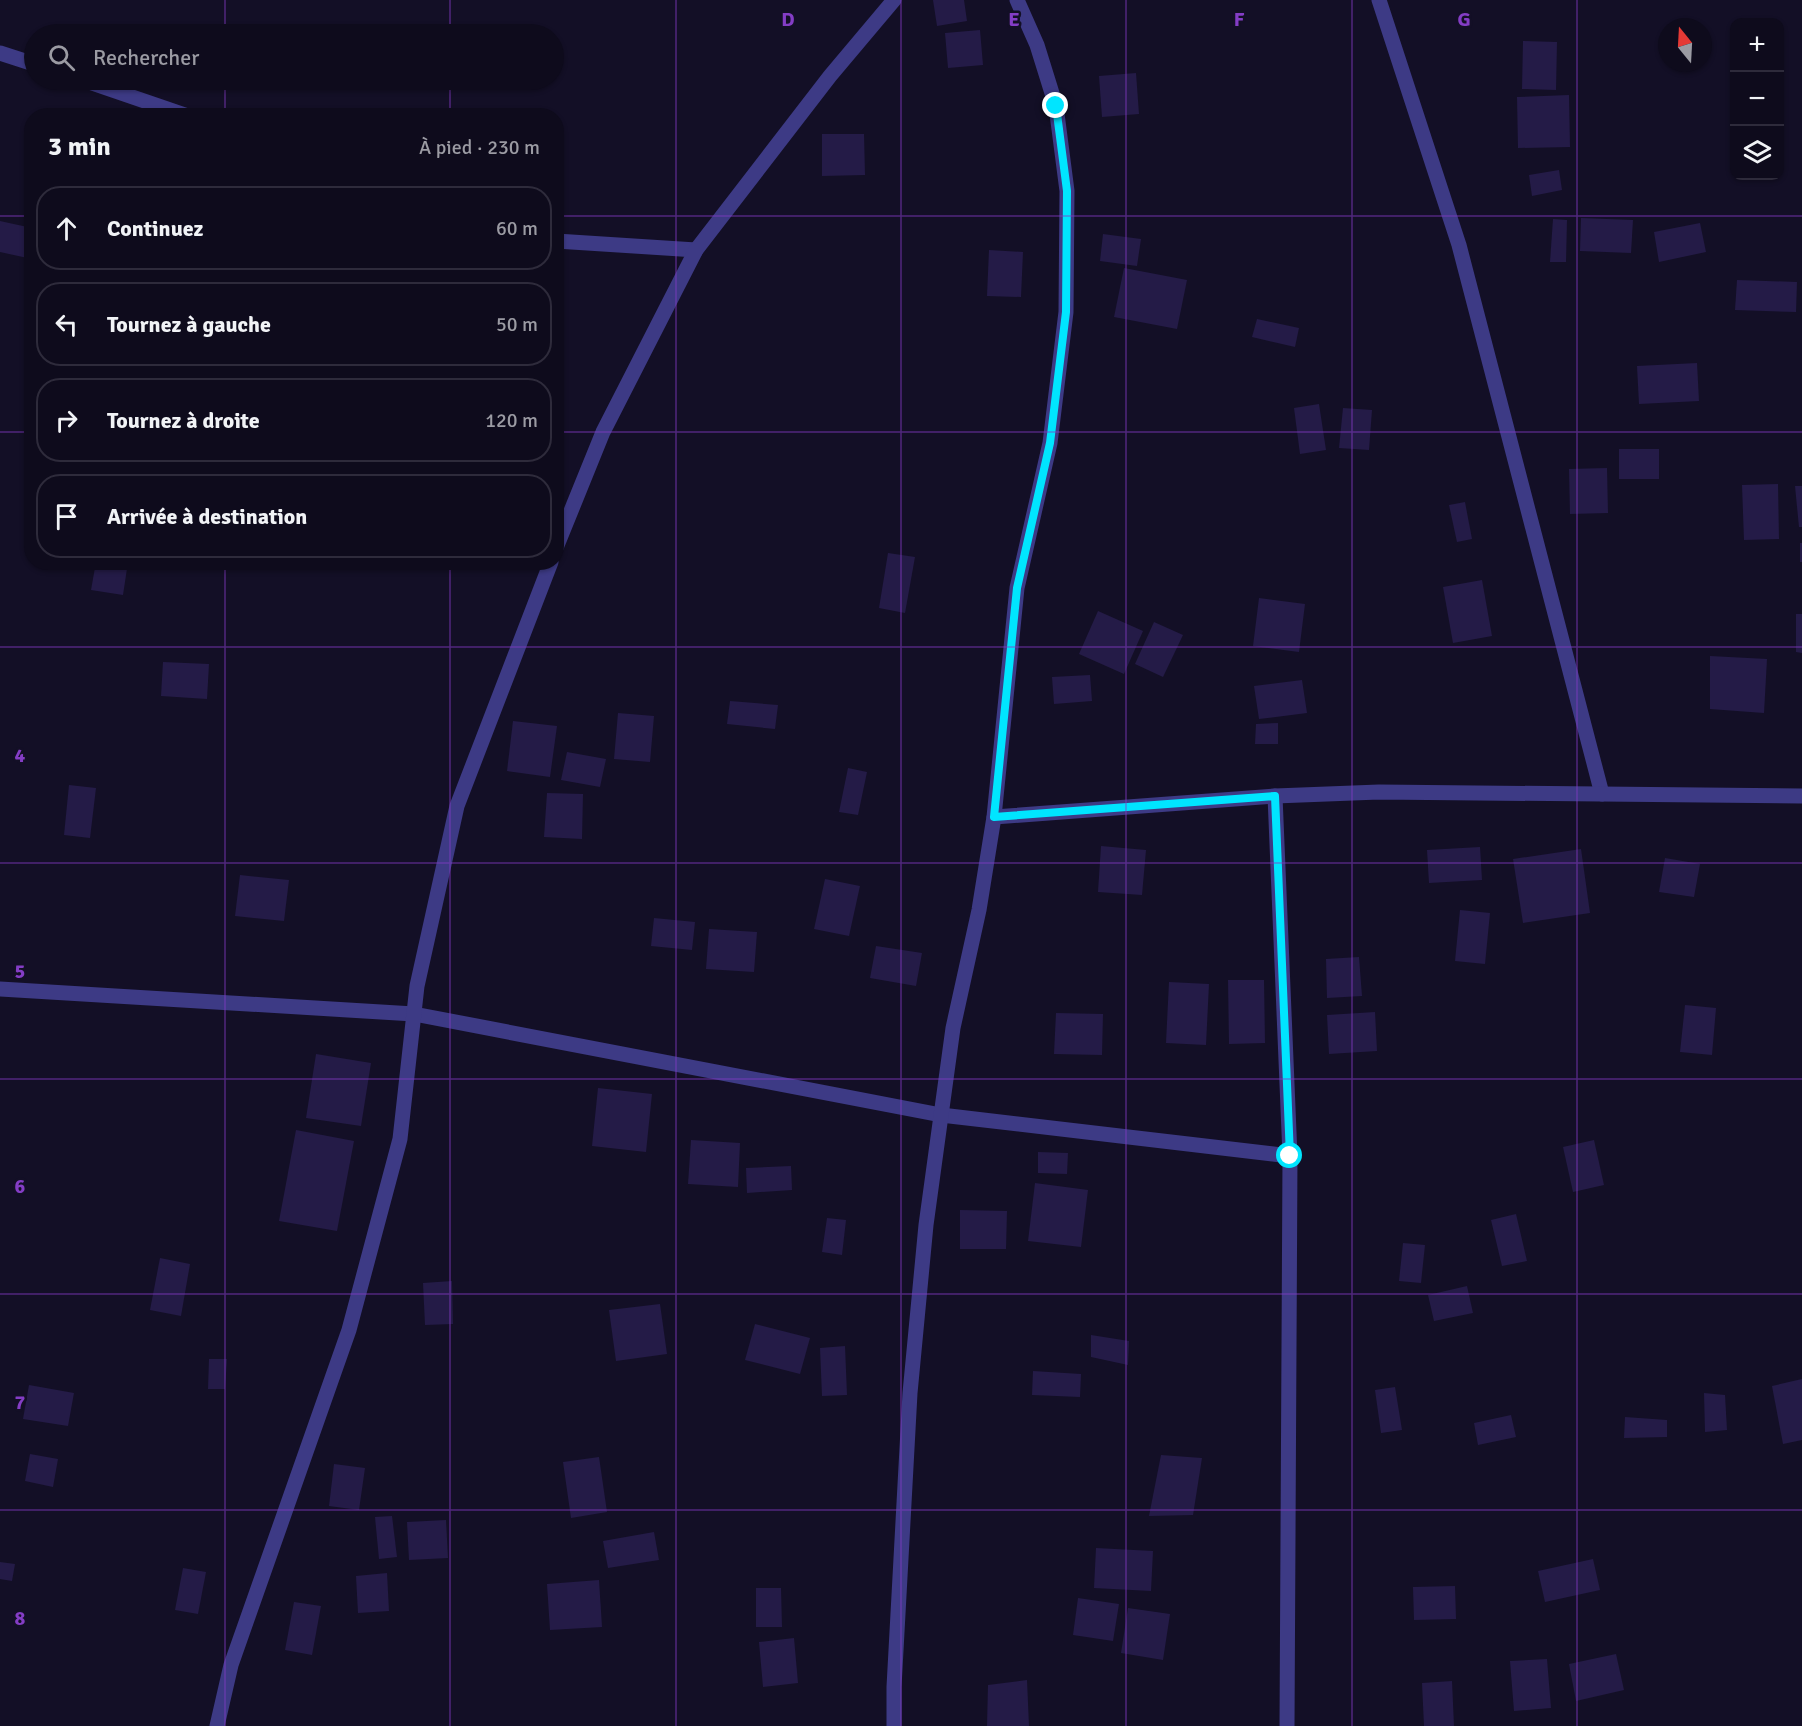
<!DOCTYPE html>
<html lang="fr">
<head>
<meta charset="utf-8">
<style>
	:root { --surface:#0e0b1c; --page:#171425; --text:#f1f3f6; --muted:#9b9ba3; --line:#2e2b3b }
	body { margin:0; font-family:Signika,sans-serif; background:var(--page); color:var(--text) }
	.controls { position:absolute; right:18px; top:18px; display:grid; overflow:hidden; border-radius:12px; box-shadow:0 2px 4px #0004 }
	.controls button { width:54px; height:54px; display:grid; place-items:center; padding:0; border:0; border-bottom:2px solid var(--line); background:var(--surface); color:var(--text); font:30px sans-serif }
	.compass { position:absolute; left:1658px; top:18px; width:54px; height:54px; border-radius:50%; background:var(--surface); box-shadow:0 2px 4px #0004; rotate:342deg }
	.stop { position:absolute; width:18px; height:18px; margin:-14px; border:4px solid #00e5ff; border-radius:50%; background:#fff }
	.stop.end { background:#00e5ff; border-color:#fff; box-shadow:0 2px 6px #0008 }
	.list { margin:0; padding:0; list-style:none }
	h2 { display:flex; justify-content:space-between; align-items:center; height:78px; margin:0; padding:0 24px; font-size:26px }
	h2 small { font-size:20px; font-weight:400; color:var(--muted) }
	.list li { display:grid; grid-template-columns:39px 1fr auto; gap:18px; align-items:center; box-sizing:border-box; height:84px; margin:0 12px 12px; padding:0 12px; border:2px solid var(--line); border-radius:24px }
	.list b { display:block; font-size:22px; white-space:nowrap }
	.list em { font-size:20px; font-style:normal; color:var(--muted) }
	.icon { flex:none; width:33px; height:33px; fill:none; stroke:currentColor; stroke-width:2; stroke-linecap:round; stroke-linejoin:round }
	.map { position:relative; flex:none; width:1802px; height:1726px; overflow:hidden }
	.search { position:absolute; background:var(--surface); box-shadow:0 2px 4px #0004; left:24px; top:24px; width:540px; height:66px; display:flex; align-items:center; gap:15px; box-sizing:border-box; padding:0 21px; border-radius:33px; color:var(--muted); font-size:22px }
	.panel { position:absolute; background:var(--surface); box-shadow:0 2px 4px #0004; left:24px; top:108px; width:540px; height:462px; border-radius:24px }
	.map>svg:first-child { display:block }
</style>
</head>
<body>
<div class="map">
<svg width="1802" height="1726" viewBox="0 0 1802 1726">
	<rect width="100%" height="100%" fill="#130f26"/>
	<g fill="#241b47">
		<polygon points="933,0 964,0 967,21 937,26"/>
		<polygon points="980,30 983,65 948,68 945,33"/>
		<polygon points="1523,41 1557,42 1556,90 1522,89"/>
		<polygon points="1136,73 1139,114 1102,117 1099,76"/>
		<polygon points="1569,95 1570,147 1518,148 1517,97"/>
		<polygon points="822,134 864,134 865,175 822,176"/>
		<polygon points="1559,170 1562,190 1532,196 1529,175"/>
		<polygon points="1581,218 1633,220 1631,253 1580,251"/>
		<polygon points="1553,219 1567,220 1566,262 1550,262"/>
		<polygon points="0,221 32,228 32,259 0,252"/>
		<polygon points="1700,223 1706,252 1659,262 1654,232"/>
		<polygon points="1103,234 1141,239 1137,266 1100,261"/>
		<polygon points="989,250 1023,252 1021,297 987,296"/>
		<polygon points="1124,268 1187,280 1177,329 1114,317"/>
		<polygon points="1737,280 1797,282 1796,312 1735,310"/>
		<polygon points="1257,319 1299,328 1295,347 1252,337"/>
		<polygon points="1697,363 1699,401 1639,404 1637,366"/>
		<polygon points="1319,404 1326,450 1300,454 1294,408"/>
		<polygon points="1343,408 1372,410 1369,450 1339,448"/>
		<rect x="1619" y="449" width="40" height="30"/>
		<polygon points="1607,468 1608,513 1570,514 1569,469"/>
		<polygon points="1778,484 1779,539 1744,540 1742,485"/>
		<polygon points="1795,486 1802,486 1802,527 1799,527"/>
		<polygon points="1465,502 1472,539 1457,542 1449,505"/>
		<rect x="1800" y="543" width="2" height="19"/>
		<polygon points="888,553 915,557 905,613 879,608"/>
		<polygon points="96,562 128,562 123,595 91,590"/>
		<polygon points="1482,580 1492,636 1453,643 1443,587"/>
		<polygon points="1259,598 1305,604 1299,652 1253,646"/>
		<polygon points="1098,611 1143,631 1124,674 1079,654"/>
		<polygon points="1796,614 1802,614 1802,653 1796,652"/>
		<polygon points="1154,622 1183,635 1163,677 1135,664"/>
		<polygon points="1710,656 1767,659 1764,713 1710,709"/>
		<polygon points="163,662 209,664 207,699 161,696"/>
		<polygon points="1090,675 1092,701 1054,704 1052,677"/>
		<polygon points="1302,680 1307,713 1259,719 1254,686"/>
		<polygon points="730,701 778,705 775,729 727,724"/>
		<polygon points="618,713 654,716 650,762 614,759"/>
		<polygon points="513,721 557,726 550,777 507,771"/>
		<polygon points="1278,723 1278,744 1255,744 1256,724"/>
		<polygon points="567,752 606,759 600,787 561,780"/>
		<polygon points="848,768 867,772 858,815 839,812"/>
		<polygon points="69,785 96,788 90,838 64,835"/>
		<polygon points="547,793 583,794 582,839 544,837"/>
		<polygon points="1101,846 1146,850 1142,895 1098,892"/>
		<polygon points="1480,847 1482,880 1429,883 1427,850"/>
		<polygon points="1581,849 1590,913 1523,923 1513,859"/>
		<polygon points="1665,858 1700,864 1694,897 1659,892"/>
		<polygon points="240,875 289,880 284,921 235,916"/>
		<polygon points="825,879 860,886 849,936 814,929"/>
		<polygon points="1460,910 1490,913 1485,964 1455,961"/>
		<polygon points="654,918 695,922 692,950 651,946"/>
		<polygon points="709,929 757,932 754,972 706,969"/>
		<polygon points="876,946 922,953 916,986 870,978"/>
		<polygon points="1359,957 1362,996 1327,998 1326,959"/>
		<polygon points="1228,980 1264,980 1265,1043 1229,1044"/>
		<polygon points="1169,982 1209,984 1206,1045 1166,1043"/>
		<polygon points="1685,1005 1716,1008 1712,1055 1680,1052"/>
		<polygon points="1375,1012 1377,1051 1329,1054 1327,1015"/>
		<polygon points="1056,1013 1103,1014 1102,1055 1054,1054"/>
		<polygon points="316,1054 371,1063 361,1126 306,1118"/>
		<polygon points="598,1088 652,1094 646,1152 592,1146"/>
		<polygon points="296,1130 354,1141 337,1231 279,1221"/>
		<polygon points="691,1140 740,1143 738,1187 688,1184"/>
		<polygon points="1594,1140 1604,1185 1573,1192 1563,1147"/>
		<polygon points="1038,1152 1068,1153 1067,1174 1038,1173"/>
		<polygon points="791,1166 792,1190 747,1193 746,1168"/>
		<polygon points="1035,1183 1088,1190 1081,1247 1028,1241"/>
		<polygon points="960,1210 1007,1211 1006,1249 960,1249"/>
		<polygon points="1516,1214 1527,1261 1502,1266 1491,1220"/>
		<polygon points="827,1218 846,1220 842,1255 822,1252"/>
		<polygon points="1403,1243 1425,1245 1421,1283 1399,1281"/>
		<polygon points="160,1258 190,1264 181,1316 150,1310"/>
		<polygon points="452,1281 453,1324 425,1325 423,1283"/>
		<polygon points="1467,1286 1473,1313 1434,1321 1428,1295"/>
		<polygon points="660,1304 667,1354 616,1361 609,1310"/>
		<polygon points="755,1324 810,1338 800,1374 745,1360"/>
		<polygon points="1091,1335 1129,1341 1128,1365 1091,1357"/>
		<polygon points="845,1346 847,1395 822,1396 820,1348"/>
		<polygon points="209,1359 227,1359 225,1389 208,1389"/>
		<polygon points="1033,1371 1081,1374 1080,1397 1032,1395"/>
		<polygon points="1802,1379 1802,1440 1783,1444 1772,1386"/>
		<polygon points="29,1385 74,1393 68,1426 23,1419"/>
		<polygon points="1395,1387 1402,1430 1381,1433 1375,1390"/>
		<polygon points="1704,1393 1725,1395 1727,1430 1705,1432"/>
		<polygon points="1511,1415 1516,1437 1478,1445 1474,1423"/>
		<polygon points="1625,1417 1667,1420 1667,1437 1624,1438"/>
		<polygon points="30,1454 58,1459 53,1487 25,1481"/>
		<polygon points="1161,1455 1202,1458 1193,1515 1149,1516"/>
		<polygon points="599,1457 607,1512 571,1518 563,1462"/>
		<polygon points="334,1464 365,1468 359,1510 329,1506"/>
		<polygon points="392,1516 397,1557 379,1559 375,1517"/>
		<polygon points="446,1520 448,1558 409,1560 407,1522"/>
		<polygon points="654,1532 659,1560 608,1568 603,1541"/>
		<polygon points="1096,1548 1153,1551 1151,1591 1094,1588"/>
		<polygon points="1593,1559 1600,1590 1545,1602 1538,1571"/>
		<polygon points="0,1562 15,1564 12,1581 0,1579"/>
		<polygon points="183,1568 206,1572 198,1614 175,1610"/>
		<polygon points="387,1573 389,1611 358,1613 356,1576"/>
		<polygon points="599,1580 602,1627 550,1630 547,1584"/>
		<polygon points="1455,1586 1456,1619 1414,1620 1413,1587"/>
		<polygon points="756,1588 781,1588 782,1627 756,1627"/>
		<polygon points="1078,1598 1119,1604 1113,1641 1073,1635"/>
		<polygon points="294,1602 321,1606 312,1655 285,1650"/>
		<polygon points="1128,1608 1170,1614 1163,1660 1121,1653"/>
		<polygon points="794,1638 798,1683 763,1687 759,1642"/>
		<polygon points="1616,1654 1624,1690 1576,1701 1569,1664"/>
		<polygon points="1547,1659 1551,1708 1514,1711 1510,1661"/>
		<polygon points="1027,1680 1029,1726 987,1726 988,1685"/>
		<polygon points="1452,1681 1454,1726 1424,1726 1422,1683"/>
	</g>
	<g fill="none" stroke-linecap="round" stroke-linejoin="round">
		<g stroke="#3d3a85" stroke-width="15">
			<polyline points="1379,0 1459,245 1602,794"/>
			<polyline points="0,53 34,64"/>
			<polyline points="83,80 188,116"/>
			<polyline points="556,241 696,250"/>
			<polyline points="556,548 603,432 696,250 830,76 894,0"/>
			<polyline points="1275,796 1290,1156 1287,1726"/>
			<polyline points="994,817 1275,796 1379,792 1802,796"/>
			<polyline points="0,989 414,1014 941,1115 1290,1156"/>
			<polyline points="217,1726 231,1665 349,1330 400,1139 417,986 457,806 551,562"/>
			<polyline points="894,1726 894,1687 910,1393 926,1225 953,1028 979,910 994,817 1017,588 1050,443 1066,312 1067,191 1056,106 1037,45 1017,0"/>
		</g>
	</g>
	<g fill="none" stroke-linecap="round" stroke-linejoin="round">
		<polyline stroke="#00e5ff" stroke-width="8" points="1056,106 1067,191 1066,312 1050,443 1017,588 994,817 1275,796 1290,1156"/>
	</g>
	<path fill="none" stroke="#843dc5" stroke-width="1.5" stroke-opacity="0.55" d="M225 0V34M450 0V34M676 0V1726M901 0V1726M1126 0V1726M1352 0V1726M1577 0V1726M225 80V116M450 80V116M0 216H32M556 216H1802M0 432H32M556 432H1802M225 562V1726M450 562V1726M0 647H1802M0 863H1802M0 1079H1802M0 1294H1802M0 1510H1802"/>
	<g font-size="20" text-anchor="middle" font-weight="bold" fill="#843dc5" stroke="#130f26" stroke-width="5" stroke-linejoin="round" paint-order="stroke">
		<text x="788" y="26">D</text>
		<text x="1014" y="26">E</text>
		<text x="1239" y="26">F</text>
		<text x="1464" y="26">G</text>
		<text x="20" y="762">4</text>
		<text x="20" y="978">5</text>
		<text x="20" y="1193">6</text>
		<text x="20" y="1409">7</text>
		<text x="20" y="1625">8</text>
	</g>
</svg>
<div class="controls">
<button>+</button>
<button>−</button>
<button><svg class="icon" aria-label="layers" viewBox="0 0 24 24"><path d="M12 4l9 5-9 5-9-5zM3 14l9 5 9-5"/></svg></button>
</div>
<svg class="compass" viewBox="-18 -18 36 36"><path d="M0-13l5 13h-10z" fill="#e53935"/><path d="M0 13l5-13h-10z" fill="#9b9ba3"/></svg>
<div class="stop" style="left:1290px;top:1156px"></div>
<div class="stop end" style="left:1056px;top:106px"></div>
<div class="search"><svg class="icon" aria-label="search" viewBox="0 0 24 24"><circle cx="10" cy="10" r="6"/><path d="M15 15l6 6"/></svg>Rechercher</div>
<section class="panel">
<h2>3 min<small>À pied · 230 m</small></h2>
<ul class="list">
<li><svg class="icon" aria-label="ahead" viewBox="0 0 24 24"><path d="M12 20V5M6 11l6-6 6 6"/></svg><div><b>Continuez</b></div><em>60 m</em></li>
<li><svg class="icon" aria-label="left" viewBox="0 0 24 24"><path d="M17 20v-9H6M10 6l-5 5 5 5"/></svg><div><b>Tournez à gauche</b></div><em>50 m</em></li>
<li><svg class="icon" aria-label="right" viewBox="0 0 24 24"><path d="M7 20v-9h11M14 6l5 5-5 5"/></svg><div><b>Tournez à droite</b></div><em>120 m</em></li>
<li><svg class="icon" aria-label="arrive" viewBox="0 0 24 24"><path d="M6 21V4h12l-3 4 3 4H6"/></svg><div><b>Arrivée à destination</b></div></li>
</ul>
</section>
</div>
</body>
</html>
